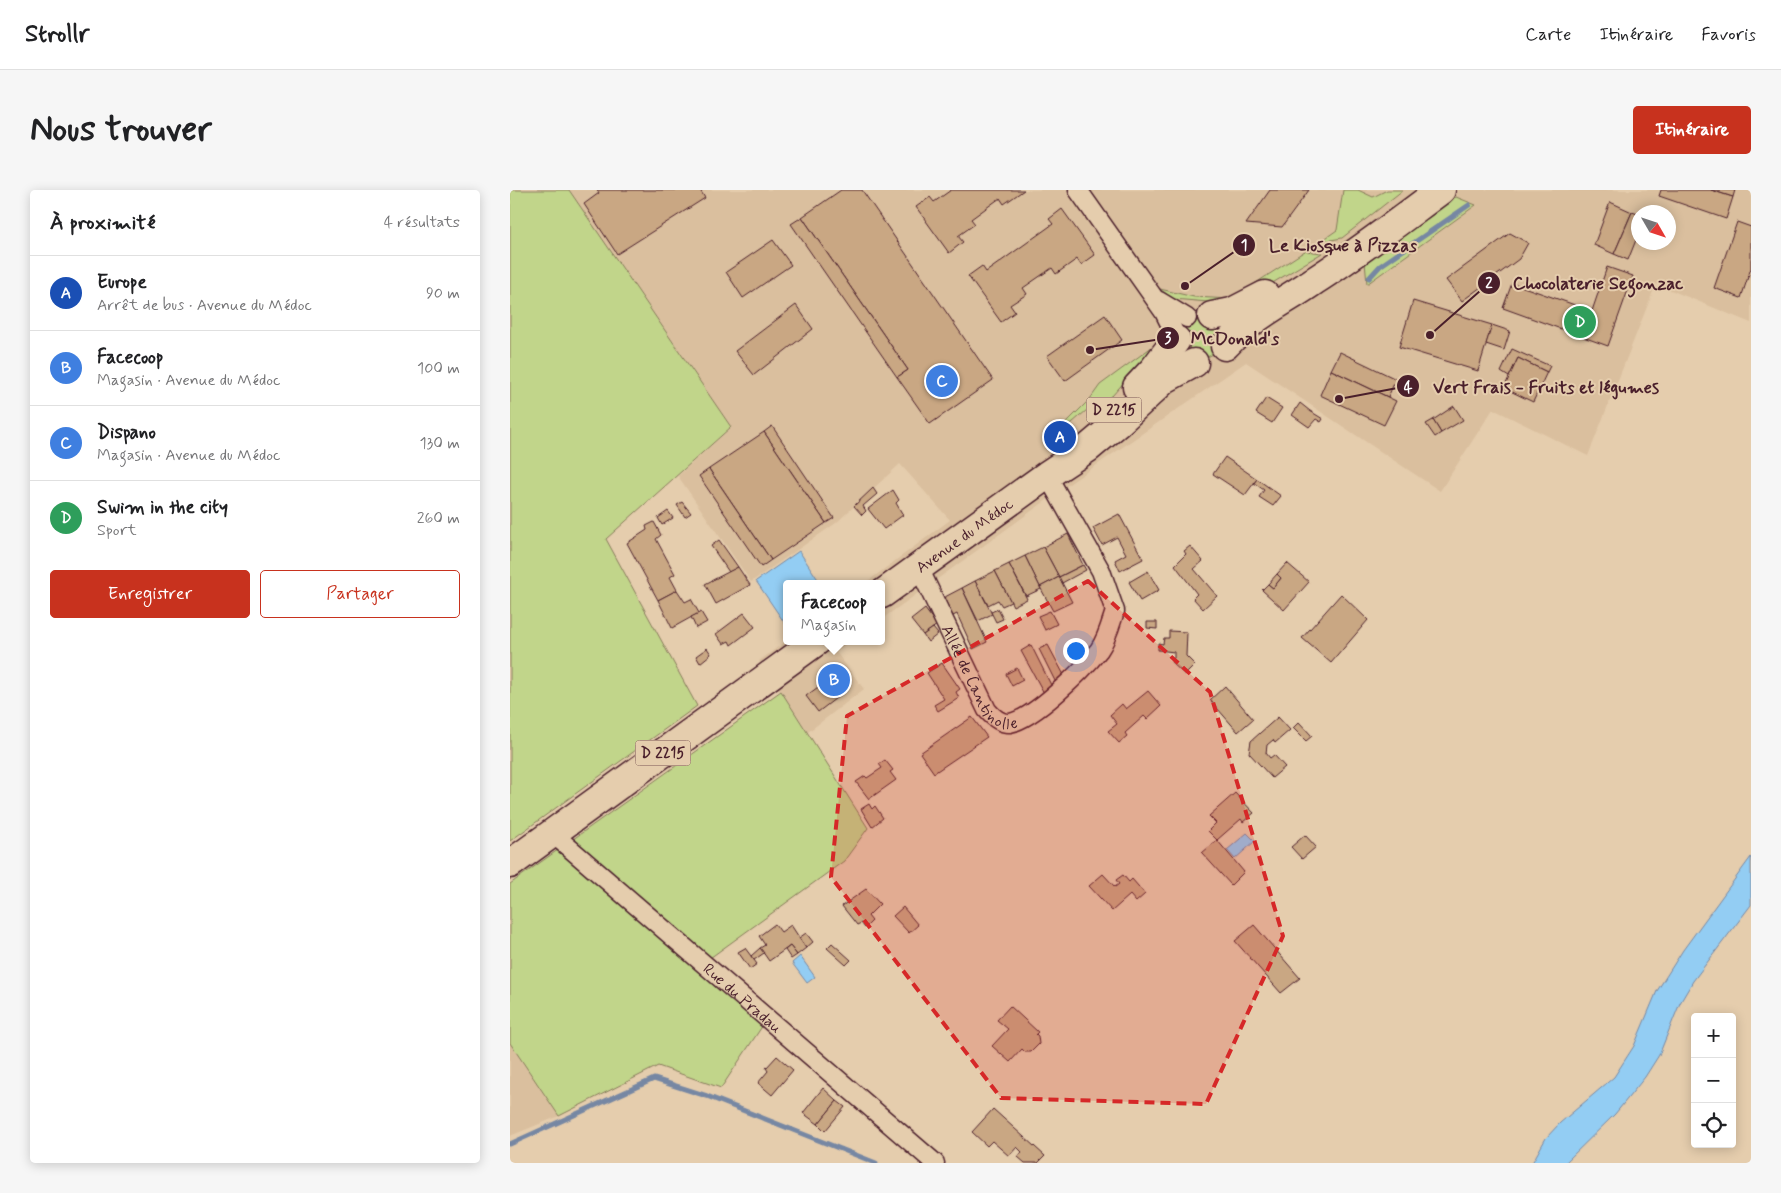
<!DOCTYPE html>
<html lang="fr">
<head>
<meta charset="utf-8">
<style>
	:root { --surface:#fff; --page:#f6f6f6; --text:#202124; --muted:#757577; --line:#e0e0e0; --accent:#c8321e }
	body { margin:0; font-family:Mynerve,sans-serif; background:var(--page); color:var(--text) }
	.controls { position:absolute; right:15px; bottom:15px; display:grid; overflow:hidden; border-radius:5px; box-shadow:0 2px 12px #0003 }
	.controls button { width:45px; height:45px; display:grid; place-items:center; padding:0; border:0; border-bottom:1px solid var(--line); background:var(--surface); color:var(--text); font:25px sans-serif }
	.compass { position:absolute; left:1121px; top:15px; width:45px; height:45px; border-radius:50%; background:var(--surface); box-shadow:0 2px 12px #0003; rotate:129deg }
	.you { position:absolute; left:565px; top:460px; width:18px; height:18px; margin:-12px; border:4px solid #fff; border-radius:50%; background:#1a73e8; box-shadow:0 0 0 8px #1a73e833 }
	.badge { display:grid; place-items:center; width:32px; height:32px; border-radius:50%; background:var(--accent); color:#fff; font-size:16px; font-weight:700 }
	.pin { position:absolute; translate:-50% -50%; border:2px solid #fff; box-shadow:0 1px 5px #0006 }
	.popup { position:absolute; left:273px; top:390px; width:102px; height:65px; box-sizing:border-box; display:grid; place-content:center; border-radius:5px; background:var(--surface); filter:drop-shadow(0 1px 4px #0005); font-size:16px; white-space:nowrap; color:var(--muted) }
	.popup b { font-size:19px; color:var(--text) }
	.popup::after { content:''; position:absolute; left:50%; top:100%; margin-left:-10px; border:10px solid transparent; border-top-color:var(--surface) }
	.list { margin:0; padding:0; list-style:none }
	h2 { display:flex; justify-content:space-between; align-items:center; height:65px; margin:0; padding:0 20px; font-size:21px }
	h2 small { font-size:16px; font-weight:400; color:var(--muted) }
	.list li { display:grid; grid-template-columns:32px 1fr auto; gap:15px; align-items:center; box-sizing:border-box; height:75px; padding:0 20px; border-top:1px solid var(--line) }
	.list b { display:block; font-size:19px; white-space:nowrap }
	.list p { margin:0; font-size:16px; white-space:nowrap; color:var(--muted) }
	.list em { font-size:16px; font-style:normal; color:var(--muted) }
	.actions { display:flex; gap:10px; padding:15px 20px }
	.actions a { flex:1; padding:11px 0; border:1px solid var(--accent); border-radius:5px; text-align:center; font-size:18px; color:var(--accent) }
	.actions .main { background:var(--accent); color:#fff }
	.icon { flex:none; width:28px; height:28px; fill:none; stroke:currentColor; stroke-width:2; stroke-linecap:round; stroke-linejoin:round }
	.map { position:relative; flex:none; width:1241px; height:973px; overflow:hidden; border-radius:5px }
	header { display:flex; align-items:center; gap:30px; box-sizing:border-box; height:70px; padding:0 25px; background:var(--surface); border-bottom:1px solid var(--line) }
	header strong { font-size:24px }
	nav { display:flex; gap:28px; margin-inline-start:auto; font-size:18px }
	.intro { display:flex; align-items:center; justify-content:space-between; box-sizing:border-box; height:120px; padding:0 30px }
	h1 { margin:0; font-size:35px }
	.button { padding:12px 22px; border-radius:5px; background:var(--accent); color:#fff; font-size:18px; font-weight:700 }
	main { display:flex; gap:30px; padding:0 30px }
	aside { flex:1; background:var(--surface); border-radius:5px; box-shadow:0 2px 12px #0003 }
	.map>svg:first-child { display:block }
</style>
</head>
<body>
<header>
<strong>Strollr</strong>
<nav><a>Carte</a><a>Itinéraire</a><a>Favoris</a></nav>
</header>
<div class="intro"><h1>Nous trouver</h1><a class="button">Itinéraire</a></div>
<main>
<aside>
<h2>À proximité<small>4 résultats</small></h2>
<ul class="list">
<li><span class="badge" style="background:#1a4fb4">A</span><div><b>Europe</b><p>Arrêt de bus · Avenue du Médoc</p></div><em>90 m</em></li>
<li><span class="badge" style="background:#3f7fe0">B</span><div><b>Facecoop</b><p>Magasin · Avenue du Médoc</p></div><em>100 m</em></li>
<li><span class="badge" style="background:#3f7fe0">C</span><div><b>Dispano</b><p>Magasin · Avenue du Médoc</p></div><em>130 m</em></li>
<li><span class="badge" style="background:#2e9e5b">D</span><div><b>Swim in the city</b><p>Sport</p></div><em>260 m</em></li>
</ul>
<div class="actions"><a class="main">Enregistrer</a><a>Partager</a></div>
</aside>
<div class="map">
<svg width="1241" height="973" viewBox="0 0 1241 973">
	<rect width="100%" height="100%" fill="#e5cdad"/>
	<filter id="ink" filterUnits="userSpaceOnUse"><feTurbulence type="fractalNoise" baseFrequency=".02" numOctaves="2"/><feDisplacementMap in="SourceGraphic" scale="10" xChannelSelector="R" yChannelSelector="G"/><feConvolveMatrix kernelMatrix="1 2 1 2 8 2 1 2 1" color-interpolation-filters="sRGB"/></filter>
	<g filter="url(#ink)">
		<g fill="#dabf9e" fill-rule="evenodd">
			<path d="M59 0H1241V133L1146 94 1078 266 983 219 930 301 736 172 559 294 372 429V394H354L440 330 390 274 326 333 241 392 168 286 221 237ZM1128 22H1158V52H1128Z"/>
			<polygon points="276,451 340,451 326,462 354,499 298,542 249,471"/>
			<polygon points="0,853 49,926 0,946"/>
		</g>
		<g fill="#c1d58a" stroke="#867a5a">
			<polygon points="0,0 59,0 221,237 96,349 187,516 0,651"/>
			<polygon points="833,0 848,0 863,7 877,0 893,0 832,48 810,52 827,40"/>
			<polygon points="946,7 966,15 857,94 855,72 933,10"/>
			<polygon points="795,61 812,63 751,100 708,116 698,112 663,109 650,99 684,107 721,109"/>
			<circle cx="691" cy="149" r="19"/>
			<polygon points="650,151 602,206 584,214 541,251 540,249 580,209 590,195"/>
			<polygon points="271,501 358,638 334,671 193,773 257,829 211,898 148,876 49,926 0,853 0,694"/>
		</g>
		<g fill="#93cdf3" stroke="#7687a3">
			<polygon points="289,361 311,394 276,394 276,435 246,391"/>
			<polygon points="737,643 745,651 725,669 717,660"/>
			<polygon points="1241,667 1241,715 1183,791 1170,813 1149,865 1135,887 1105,924 1055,973 1022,973 1036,948 1050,933 1104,887 1124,856 1147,801 1173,760"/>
			<polygon points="290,766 305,787 297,793 282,773"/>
		</g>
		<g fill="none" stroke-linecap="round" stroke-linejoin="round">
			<g stroke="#7687a3" stroke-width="5">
				<polyline points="859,88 870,76 959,15"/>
				<polyline points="0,954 144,889 197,906 366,973"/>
			</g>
		</g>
		<g fill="#c9a783" stroke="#4a1f2b">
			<polygon points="87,0 190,0 195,8 107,64 74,14 89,3"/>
			<polygon points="331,0 352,0 483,190 420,234 387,187 398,180 292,27"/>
			<polygon points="441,0 514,0 494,14 490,8 461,29 465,34 448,46 453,52 439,63 406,17 420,7 424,12"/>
			<polygon points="760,0 799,0 772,37 736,34"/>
			<polygon points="1151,0 1201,0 1223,7 1216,29 1149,6"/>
			<polygon points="1201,0 1225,0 1223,7"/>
			<polygon points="1100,12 1122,22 1104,64 1084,55"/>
			<polygon points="552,19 585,65 571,75 567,69 546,84 542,78 513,98 517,104 500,115 505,122 491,132 458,86 472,76 476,82 543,34 539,29"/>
			<polygon points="1122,22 1128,24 1128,45 1118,70 1104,64"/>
			<polygon points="292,27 398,180 387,187 281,34"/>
			<polygon points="1227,32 1241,37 1241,78 1231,108 1204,98"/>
			<polygon points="1000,43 1018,53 1009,69 952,111 936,90"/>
			<polygon points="263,50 281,75 233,108 216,82"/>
			<polygon points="1097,77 1123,86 1098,156 993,118 1002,93 1082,121"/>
			<polygon points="903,111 982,135 968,181 889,157"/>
			<polygon points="286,115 303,139 244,185 225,161"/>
			<polygon points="595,125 612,150 555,191 537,166"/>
			<polygon points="982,135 1000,141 994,160 976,154"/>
			<polygon points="1002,159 1040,176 1037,182 1008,168 999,187 991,182"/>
			<polygon points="830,162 886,189 878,207 821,180"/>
			<polygon points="1008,168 1037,182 1023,212 994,198"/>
			<polygon points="821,180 886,211 874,235 810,205"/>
			<polygon points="756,208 772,218 762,233 746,223"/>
			<polygon points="790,213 800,221 813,229 811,232 806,229 799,237 782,225"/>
			<polygon points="944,216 953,230 931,243 923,230"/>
			<polygon points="923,230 931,243 925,247 916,234"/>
			<polygon points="262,236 324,328 316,333 254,242"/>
			<polygon points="254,242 316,333 261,370 199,279"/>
			<polygon points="715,267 747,289 735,305 703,284"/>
			<polygon points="199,279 261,370 251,377 189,286"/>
			<polygon points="747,289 771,306 763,316 749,307 754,300 744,293"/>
			<polygon points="363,298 367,304 353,316 356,321 352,325 344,316"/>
			<polygon points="383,300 389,310 386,313 393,325 374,339 358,319"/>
			<polygon points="172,312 181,323 175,327 167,315"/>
			<polygon points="158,321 163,328 152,335 148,328"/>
			<polygon points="609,324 633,369 610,381 605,370 616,364 607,347 592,355 583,338"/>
			<polygon points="144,332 151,345 146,349 165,384 160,387 167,400 148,410 117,353 137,340 136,336"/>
			<polygon points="558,344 573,375 549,387 533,357"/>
			<polygon points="209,350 228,377 219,382 201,356"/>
			<polygon points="680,356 693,371 684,379 707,406 693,419 683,408 687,404 665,375 676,364 674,361"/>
			<polygon points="533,357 549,387 530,397 515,366"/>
			<polygon points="515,366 531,399 516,406 499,374"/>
			<polygon points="777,373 799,392 774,420 752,400 758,394 763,398 771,388 767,384"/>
			<polygon points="499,374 517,409 503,416 485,381"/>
			<polygon points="573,375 576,380 552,393 549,387"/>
			<polygon points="228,377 240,395 206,414 195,394"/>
			<polygon points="485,381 501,412 492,416 488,410 478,415 465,391"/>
			<polygon points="638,381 649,400 630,411 619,392"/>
			<polygon points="767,384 771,388 763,398 758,394"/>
			<polygon points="549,387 562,412 543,421 530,397"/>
			<polygon points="465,391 482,424 468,431 452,398"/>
			<polygon points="452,398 477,452 463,459 447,424 443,426 433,408"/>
			<polygon points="167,400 175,412 181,409 189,423 162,438 148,410"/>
			<polygon points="831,404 858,430 821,473 792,448"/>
			<polygon points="415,419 427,435 413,445 401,430"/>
			<polygon points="488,419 493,429 486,432 481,422"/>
			<polygon points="540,421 547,434 535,440 528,426"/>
			<polygon points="191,422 197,432 186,438 181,427"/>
			<polygon points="234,423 245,437 221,455 219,451 213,454 206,444"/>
			<polygon points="637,432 647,432 647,439 637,438"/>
			<polygon points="423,438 428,444 418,452 413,445"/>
			<polygon points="659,441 677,442 676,466 685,475 675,485 660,471 664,468 664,462 648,460 648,453 653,454 654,448 659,448"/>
			<polygon points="521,455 542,497 535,505 511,461"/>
			<polygon points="538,455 554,485 546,493 529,459"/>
			<polygon points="197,458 201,464 190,473 186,466"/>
			<polygon points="432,473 450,499 446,502 449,508 428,521 424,515 434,509 417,483"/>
			<polygon points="507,478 513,490 502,496 496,484"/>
			<polygon points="323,486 334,502 308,522 296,506"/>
			<polygon points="715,496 743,529 728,542 700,510"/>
			<polygon points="638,501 651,516 637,529 634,526 615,543 617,546 609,553 598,541 607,534 600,525 612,514 616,519"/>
			<polygon points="462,527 477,547 424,583 410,563"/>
			<polygon points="768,527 780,540 765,553 763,550 757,555 756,563 760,568 764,565 775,577 762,588 739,563 741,551"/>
			<polygon points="789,532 802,546 796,551 783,538"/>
			<polygon points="375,570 383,580 380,582 386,590 359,609 346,592 355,586 357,588 372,578 369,574"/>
			<polygon points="725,603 744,623 733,632 731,629 707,650 698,641 706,633 699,626"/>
			<polygon points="359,614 362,619 365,616 373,628 362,637 351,619"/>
			<polygon points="795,645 806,657 792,669 781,657"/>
			<polygon points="707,650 734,682 721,695 692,663"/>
			<polygon points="593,684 605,697 609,694 606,690 613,685 619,692 622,689 635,704 626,712 620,705 602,721 579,696"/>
			<polygon points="356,699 370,714 358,726 362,731 355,738 351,733 347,735 332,716"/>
			<polygon points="393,717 408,735 399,743 383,726"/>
			<polygon points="265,734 271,742 281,735 296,758 287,765 280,756 259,771 250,758 255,755 249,746"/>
			<polygon points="744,735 790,788 771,803 725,751"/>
			<polygon points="296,743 303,752 296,758 289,748"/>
			<polygon points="322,753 341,770 336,775 317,758"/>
			<polygon points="280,756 287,765 281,769 275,760"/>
			<polygon points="235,758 247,774 240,779 228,762"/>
			<polygon points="250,758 254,763 244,770 241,766"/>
			<polygon points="500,816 528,842 526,844 528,846 529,854 521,862 515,862 512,859 500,872 482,856 498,839 487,830"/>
			<polygon points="267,866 283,880 262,905 248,893 258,881 256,878"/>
			<polygon points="313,898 327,911 308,934 293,923"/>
			<polygon points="327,911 335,917 315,941 308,934"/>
			<polygon points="483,919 535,966 528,973 515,973 508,967 512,962 507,957 499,966 482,951 477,956 462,942"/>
		</g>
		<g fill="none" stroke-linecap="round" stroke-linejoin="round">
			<defs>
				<g id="minor">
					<polyline points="568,0 654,122 666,146"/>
					<polyline points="649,111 677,128"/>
					<path id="s1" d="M409 378 477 520C483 527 491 534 500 533 525 528 573 480 589 460 597 449 601 433 605 421L591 381 537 285"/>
					<path id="s2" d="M42 643 425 973"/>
				</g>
				<g id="primary">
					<polyline points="702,126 722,122 755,105"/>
					<path d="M715 156C744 125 771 114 804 91 848 63 889 31 931 0"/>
					<polyline points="627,197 644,179 666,150"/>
					<path id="s3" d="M372 404 537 285 578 258 609 232 655 189 684 173"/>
					<polyline points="0,674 307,451"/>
				</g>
			</defs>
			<use href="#minor" stroke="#4a1f2b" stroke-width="21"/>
			<use href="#primary" stroke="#4a1f2b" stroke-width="31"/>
			<use href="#minor" stroke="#e5cdad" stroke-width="18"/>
			<use href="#primary" stroke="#e5cdad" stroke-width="28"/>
		</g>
	</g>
	<path fill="#d62828" fill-opacity="0.2" stroke="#d62828" stroke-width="4" stroke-dasharray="10 6" stroke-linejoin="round" d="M578 391 700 502 773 746 696 914 491 908 321 687 337 526Z"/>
	<g text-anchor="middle" stroke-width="4" stroke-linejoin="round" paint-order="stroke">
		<g fill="#e5cdad" stroke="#785352" stroke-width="1">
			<rect x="576.5" y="207.5" width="55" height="25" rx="4"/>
			<rect x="125.5" y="550.5" width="55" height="25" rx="4"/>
		</g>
		<g font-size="15" font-weight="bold" fill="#4a1f2b">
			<text x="604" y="225">D 2215</text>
			<text x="153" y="568">D 2215</text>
		</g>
		<g font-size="16" fill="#4a1f2b" stroke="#e5cdad">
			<text dy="6" stroke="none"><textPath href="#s3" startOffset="101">Avenue du Médoc</textPath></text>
			<text dy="6" stroke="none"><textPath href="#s1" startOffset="128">Allée de Cantinolle</textPath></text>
			<text dy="6" stroke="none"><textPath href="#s2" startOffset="252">Rue du Pradau</textPath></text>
		</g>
	</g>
	<path fill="none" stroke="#4a1f2b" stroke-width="2" d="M675 96L734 55M920 145L979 93M580 160L658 148M829 209L898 196"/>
	<g fill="#4a1f2b" stroke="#e5cdad" stroke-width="2">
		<circle cx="675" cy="96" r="5"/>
		<circle cx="920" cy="145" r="5"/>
		<circle cx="580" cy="160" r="5"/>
		<circle cx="829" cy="209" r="5"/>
		<circle cx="734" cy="55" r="12"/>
		<circle cx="979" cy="93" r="12"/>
		<circle cx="658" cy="148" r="12"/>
		<circle cx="898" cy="196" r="12"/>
	</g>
	<g font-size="15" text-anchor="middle" font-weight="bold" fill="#fff">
		<text x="734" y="60">1</text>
		<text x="979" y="98">2</text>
		<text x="658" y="153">3</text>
		<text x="898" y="202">4</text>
	</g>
	<g font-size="18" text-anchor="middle" font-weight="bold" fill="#4a1f2b" stroke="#e5cdad" stroke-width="4" stroke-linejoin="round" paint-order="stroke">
		<text x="833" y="61">Le Kiosque à Pizzas</text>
		<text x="1088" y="99">Chocolaterie Segonzac</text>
		<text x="725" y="154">McDonald's</text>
		<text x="1036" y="203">Vert Frais - Fruits et légumes</text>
	</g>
</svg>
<div class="controls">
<button>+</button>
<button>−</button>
<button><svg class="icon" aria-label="locate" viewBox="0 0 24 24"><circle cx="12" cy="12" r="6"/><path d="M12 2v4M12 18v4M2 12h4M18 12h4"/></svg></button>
</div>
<svg class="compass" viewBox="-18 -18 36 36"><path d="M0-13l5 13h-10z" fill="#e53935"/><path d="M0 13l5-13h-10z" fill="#757577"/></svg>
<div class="you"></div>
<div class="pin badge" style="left:550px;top:247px;background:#1a4fb4">A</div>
<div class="pin badge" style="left:324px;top:490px;background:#3f7fe0">B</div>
<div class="popup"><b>Facecoop</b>Magasin</div>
<div class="pin badge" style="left:432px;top:191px;background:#3f7fe0">C</div>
<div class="pin badge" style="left:1070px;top:132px;background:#2e9e5b">D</div>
</div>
</main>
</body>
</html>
